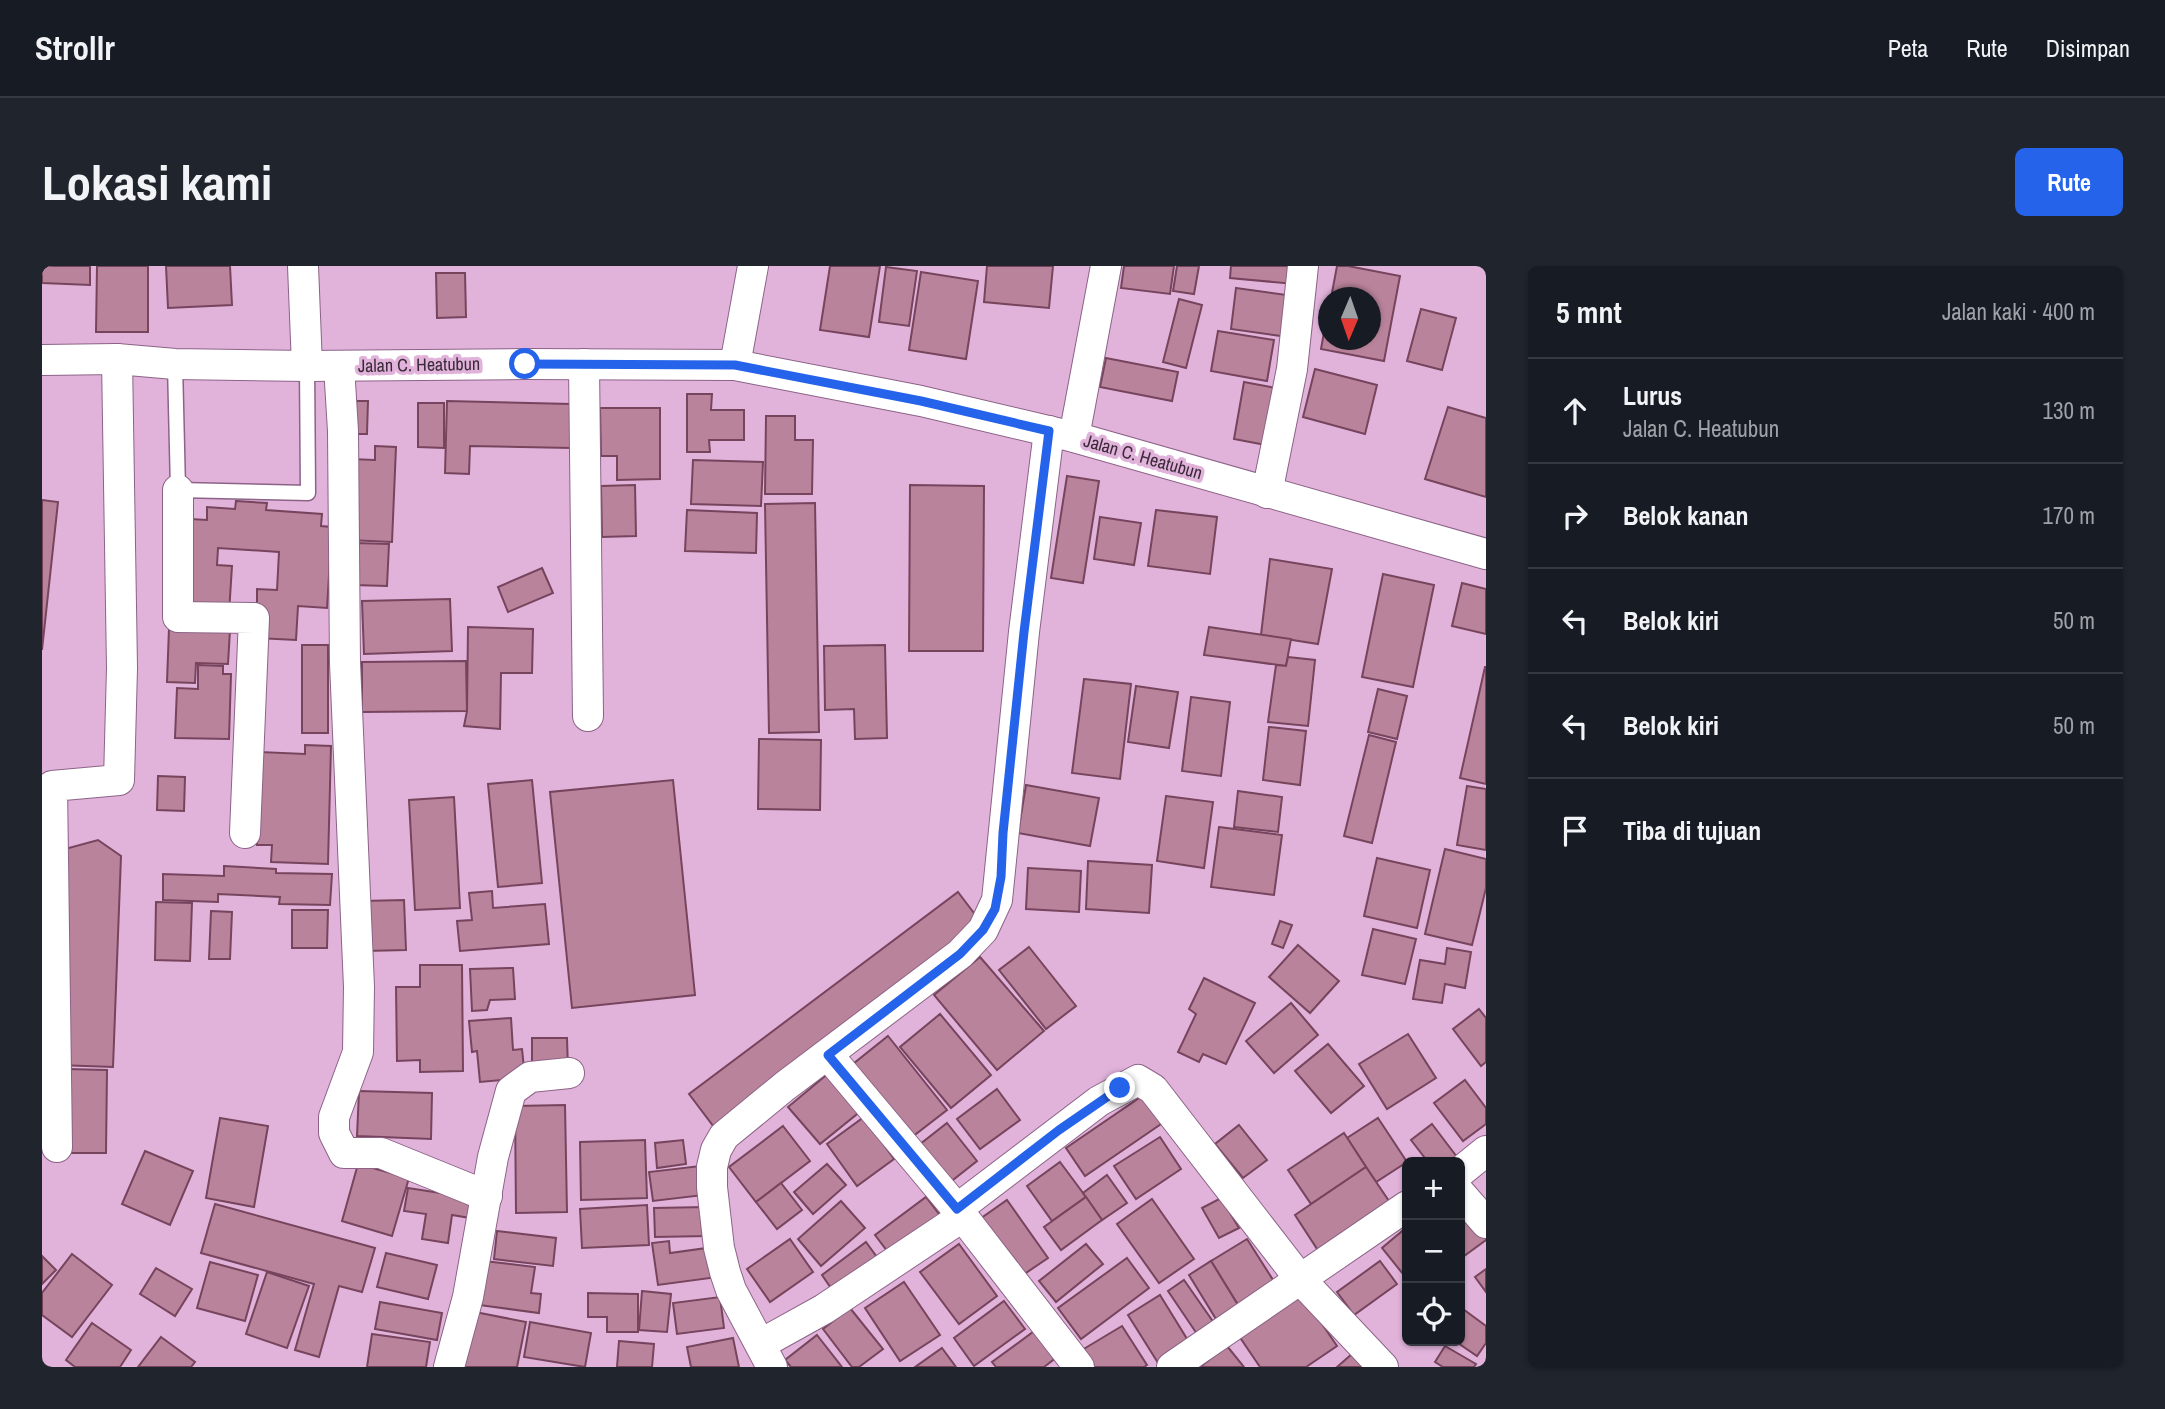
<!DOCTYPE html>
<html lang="id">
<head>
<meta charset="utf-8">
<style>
	:root { --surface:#171b24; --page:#20242c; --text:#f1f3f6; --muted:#9ea1a6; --line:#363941; --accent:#2563eb }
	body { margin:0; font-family:"Archivo Narrow",sans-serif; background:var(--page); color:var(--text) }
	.controls { position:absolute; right:21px; bottom:21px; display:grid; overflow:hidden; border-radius:10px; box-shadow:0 2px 5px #0004 }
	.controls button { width:63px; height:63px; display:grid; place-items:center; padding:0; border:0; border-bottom:2px solid var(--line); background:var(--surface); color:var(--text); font:35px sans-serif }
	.compass { position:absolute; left:1276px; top:21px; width:63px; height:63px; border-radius:50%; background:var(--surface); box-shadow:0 2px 5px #0004; rotate:182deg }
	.stop { position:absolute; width:21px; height:21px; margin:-16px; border:5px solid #2563eb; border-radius:50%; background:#fff }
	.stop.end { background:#2563eb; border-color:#fff; box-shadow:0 2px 7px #0008 }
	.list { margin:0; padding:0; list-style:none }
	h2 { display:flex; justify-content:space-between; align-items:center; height:91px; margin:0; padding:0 28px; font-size:30px }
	h2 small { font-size:23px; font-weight:400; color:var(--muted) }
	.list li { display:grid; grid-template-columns:46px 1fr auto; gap:21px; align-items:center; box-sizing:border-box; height:105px; padding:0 28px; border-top:2px solid var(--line) }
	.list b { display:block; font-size:26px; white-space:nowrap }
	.list p { margin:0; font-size:23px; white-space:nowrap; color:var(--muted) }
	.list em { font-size:23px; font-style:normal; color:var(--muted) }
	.icon { flex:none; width:38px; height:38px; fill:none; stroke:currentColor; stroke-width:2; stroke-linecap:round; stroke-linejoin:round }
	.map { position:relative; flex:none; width:1444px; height:1101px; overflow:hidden; border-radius:10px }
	header { display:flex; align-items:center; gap:42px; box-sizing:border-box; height:98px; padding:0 35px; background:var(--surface); border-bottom:2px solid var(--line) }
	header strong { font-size:33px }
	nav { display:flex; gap:38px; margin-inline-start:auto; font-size:24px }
	.intro { display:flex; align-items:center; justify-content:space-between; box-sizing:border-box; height:168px; padding:0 42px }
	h1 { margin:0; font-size:49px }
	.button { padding:18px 32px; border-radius:10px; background:var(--accent); color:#fff; font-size:24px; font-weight:700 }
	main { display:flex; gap:42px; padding:0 42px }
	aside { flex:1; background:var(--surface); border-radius:10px; box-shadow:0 2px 5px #0004 }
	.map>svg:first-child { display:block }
</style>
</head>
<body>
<header>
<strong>Strollr</strong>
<nav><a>Peta</a><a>Rute</a><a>Disimpan</a></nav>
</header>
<div class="intro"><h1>Lokasi kami</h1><a class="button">Rute</a></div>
<main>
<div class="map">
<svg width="1444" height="1101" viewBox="0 0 1444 1101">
	<rect width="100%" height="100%" fill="#e1b3db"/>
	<g fill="#ba839c" stroke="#76445c" stroke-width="2">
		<polygon points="0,0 48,0 48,19 0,17"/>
		<polygon points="55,0 106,0 106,66 54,66"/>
		<polygon points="124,0 188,0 190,39 126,42"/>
		<polygon points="788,0 838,0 827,71 778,64"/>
		<polygon points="945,0 1011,0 1007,42 942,36"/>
		<polygon points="1082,0 1132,0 1128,28 1079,22"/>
		<polygon points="1135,0 1157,0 1152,28 1131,25"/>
		<polygon points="1189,0 1255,0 1253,18 1188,12"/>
		<polygon points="1295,0 1306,0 1358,10 1342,95 1279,83 1286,44 1286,74 1328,74 1328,32 1289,32"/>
		<polygon points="844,1 875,5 867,60 837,56"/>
		<polygon points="879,6 936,15 924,93 867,84"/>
		<polygon points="394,7 423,7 424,51 395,52"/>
		<polygon points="1194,22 1252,30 1246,71 1189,63"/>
		<polygon points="1137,33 1160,39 1144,102 1121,96"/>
		<polygon points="1379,43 1414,52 1400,104 1365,95"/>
		<polygon points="1176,65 1232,74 1225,115 1169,105"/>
		<polygon points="1064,92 1136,106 1130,135 1058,121"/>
		<polygon points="1273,103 1335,119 1323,168 1261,151"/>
		<polygon points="1202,116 1239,123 1229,180 1192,173"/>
		<polygon points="645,128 670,128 669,144 702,144 702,174 667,174 668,186 645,186"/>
		<polygon points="305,135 326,135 325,168 305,168"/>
		<polygon points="405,135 529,138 529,182 428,180 427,208 403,207"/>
		<polygon points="376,137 402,137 402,182 376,181"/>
		<polygon points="1406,141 1444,152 1444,231 1383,213"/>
		<polygon points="558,142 618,142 618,213 575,214 575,190 559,190"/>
		<polygon points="724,150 753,150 753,174 771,174 770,228 723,228"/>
		<polygon points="333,180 354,181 350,276 306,274 309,193 333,194"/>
		<polygon points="651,194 721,196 719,240 649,238"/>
		<polygon points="1025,210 1057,215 1041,317 1009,312"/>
		<polygon points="593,219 594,270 560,271 559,220"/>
		<polygon points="868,219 942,220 941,385 867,385"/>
		<polygon points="0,234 16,236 0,384"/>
		<polygon points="194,235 225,237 224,244 280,248 279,260 290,261 285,342 256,340 254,374 215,372 215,323 235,324 237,286 176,282 175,299 190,300 187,347 144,344 149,253 165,254 165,241 193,243"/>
		<polygon points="773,237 777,466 727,467 723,238"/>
		<polygon points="645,244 715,247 714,287 643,285"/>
		<polygon points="1114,244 1175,251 1168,308 1106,300"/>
		<polygon points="1058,251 1099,257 1092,299 1052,293"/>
		<polygon points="314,277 347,278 345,320 312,319"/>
		<polygon points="1228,293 1290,303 1276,378 1219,369"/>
		<polygon points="500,302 511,327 466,346 456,321"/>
		<polygon points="1341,308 1392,319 1371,421 1320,411"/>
		<polygon points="1420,317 1444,323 1444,368 1410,360"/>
		<polygon points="408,333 410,385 322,388 320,335"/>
		<polygon points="426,361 491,363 490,407 459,407 458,463 422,460 425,445"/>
		<polygon points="1167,361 1249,373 1244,400 1162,389"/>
		<polygon points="127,362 188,364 186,398 154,397 153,417 125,416"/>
		<rect x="260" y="379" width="26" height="88"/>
		<polygon points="843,379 845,472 813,473 812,443 783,444 782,380"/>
		<polygon points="1246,391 1273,394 1266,460 1226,456 1234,399 1244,400"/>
		<polygon points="424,395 425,445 320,446 320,396"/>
		<polygon points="156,399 181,400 181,408 189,408 187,473 133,472 135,422 156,423"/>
		<polygon points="1443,401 1444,401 1444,518 1418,512"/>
		<polygon points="1042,413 1089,418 1078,513 1030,507"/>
		<polygon points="1094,420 1136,426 1127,482 1086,476"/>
		<polygon points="1336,423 1365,430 1355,473 1326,466"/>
		<polygon points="1149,431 1188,436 1179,510 1140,505"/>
		<polygon points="1227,461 1264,465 1258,519 1221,514"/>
		<polygon points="1327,469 1354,476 1330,577 1302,570"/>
		<polygon points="717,473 779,474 778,544 716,543"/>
		<polygon points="263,479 289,480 286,598 229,596 230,579 215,579 218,486 263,488"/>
		<polygon points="116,510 143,511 142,545 115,544"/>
		<polygon points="490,514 500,617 456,621 446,518"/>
		<polygon points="631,514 653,729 530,742 508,526"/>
		<polygon points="984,519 1057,532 1048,580 976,567"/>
		<polygon points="1425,520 1444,523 1444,584 1415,579"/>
		<polygon points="1196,525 1240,531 1236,566 1192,561"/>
		<polygon points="1124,530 1171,536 1162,602 1115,595"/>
		<polygon points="412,531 418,642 373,644 367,534"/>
		<polygon points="1177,561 1240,569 1232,629 1169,621"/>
		<polygon points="56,574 79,590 71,801 15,799 23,583"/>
		<polygon points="1403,583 1444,593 1444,622 1430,679 1383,668"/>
		<polygon points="1335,592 1388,604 1375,662 1322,650"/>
		<polygon points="1046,595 1110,599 1107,647 1044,643"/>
		<polygon points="182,600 234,603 234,607 290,608 288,639 237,638 238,631 176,628 176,636 121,634 121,608 182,610"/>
		<polygon points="986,602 1039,605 1037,646 984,643"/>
		<polygon points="450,625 451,642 503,638 507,678 418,685 415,655 430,654 427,627"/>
		<polygon points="916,626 941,659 672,861 647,828"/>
		<polygon points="362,634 364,684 323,685 321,635"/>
		<polygon points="114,636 150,637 148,695 113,694"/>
		<polygon points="250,644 286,644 285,682 250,682"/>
		<polygon points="169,645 190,646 188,693 167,693"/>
		<polygon points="1238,655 1250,659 1241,682 1230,678"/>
		<polygon points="1331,663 1374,673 1363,718 1320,709"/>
		<polygon points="1256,679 1297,715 1268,747 1227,711"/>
		<polygon points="987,681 1034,740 1004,763 957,704"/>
		<polygon points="1405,682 1429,686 1423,722 1403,718 1400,737 1371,733 1378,694 1403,698"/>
		<polygon points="938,691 1002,765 955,804 892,729"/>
		<polygon points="378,699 420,699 421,805 378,806 378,794 355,795 354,721 378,721"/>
		<polygon points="471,702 473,733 448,734 445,744 430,745 428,703"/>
		<polygon points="1162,712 1213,737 1184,798 1161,788 1157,796 1136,786 1154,748 1147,743"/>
		<polygon points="1249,737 1276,769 1232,807 1204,775"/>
		<polygon points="1437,743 1444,752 1444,796 1439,800 1411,763"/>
		<polygon points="898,748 949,809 909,842 858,781"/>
		<polygon points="469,752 471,784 480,783 483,812 438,816 435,785 430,786 427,755"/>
		<polygon points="1366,768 1394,812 1345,843 1317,798"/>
		<polygon points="846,770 905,844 870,871 811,798"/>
		<polygon points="490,772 525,772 526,803 490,803"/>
		<polygon points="1286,778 1322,820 1289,847 1253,805"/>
		<polygon points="25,803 65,804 64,887 24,887"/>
		<polygon points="788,806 820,844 778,878 746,841"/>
		<polygon points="1423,814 1444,842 1444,858 1421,875 1392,837"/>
		<polygon points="955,823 978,854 938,883 915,853"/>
		<polygon points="317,825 390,827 389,873 315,870"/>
		<polygon points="1103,828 1122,856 1043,910 1024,882"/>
		<polygon points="523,839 525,946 474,947 473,840"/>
		<polygon points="822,851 852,893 815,920 785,878"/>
		<polygon points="178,852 226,860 212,941 164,932"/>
		<polygon points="1336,852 1365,896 1334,916 1305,872"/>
		<polygon points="905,857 935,895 907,917 877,879"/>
		<polygon points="1390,858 1415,891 1408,896 1386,896 1369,874"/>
		<polygon points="1197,859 1225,894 1201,912 1173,878"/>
		<polygon points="741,860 768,895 714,936 687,901"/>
		<polygon points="1302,867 1324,901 1269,938 1246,904"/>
		<polygon points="1118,871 1139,903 1094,933 1072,900"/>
		<polygon points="603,874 605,932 539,934 538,876"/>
		<polygon points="641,874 644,898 615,902 613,877"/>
		<polygon points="103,885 151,905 128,959 80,938"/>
		<polygon points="1018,896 1044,931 1010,955 985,920"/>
		<polygon points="316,898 367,912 350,970 300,955"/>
		<polygon points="785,898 804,919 771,948 752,926"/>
		<polygon points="658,900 662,929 611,935 607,906"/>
		<polygon points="1324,901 1351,941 1279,989 1253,949"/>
		<polygon points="1065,909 1085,937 1060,954 1041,927"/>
		<polygon points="739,917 760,944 735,963 714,936"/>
		<polygon points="366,922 431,932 428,952 410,949 406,977 380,973 384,948 362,945"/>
		<polygon points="884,931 900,952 849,990 833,969"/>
		<polygon points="1044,931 1060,954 1019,984 1002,961"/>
		<polygon points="1179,932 1197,962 1177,972 1160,942"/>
		<polygon points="1110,933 1152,993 1117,1017 1075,958"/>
		<polygon points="965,934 1006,992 975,1013 935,955"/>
		<polygon points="799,935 823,962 779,1000 756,973"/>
		<polygon points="1418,935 1444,971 1444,974 1418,993"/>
		<polygon points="173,938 333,982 320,1026 297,1020 277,1091 253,1084 272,1018 159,987"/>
		<polygon points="605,939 607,979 540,982 538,943"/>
		<polygon points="664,941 665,970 613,971 612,942"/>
		<polygon points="1365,961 1365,1013 1340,982"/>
		<polygon points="455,965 514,972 511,1000 452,993"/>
		<polygon points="748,973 771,1006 728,1036 705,1003"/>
		<polygon points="1205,973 1233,1017 1196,1039 1169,995"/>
		<polygon points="627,975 628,987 672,981 676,1011 616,1019 610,977"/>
		<polygon points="824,976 840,998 795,1031 780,1009"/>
		<polygon points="917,978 955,1030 917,1058 878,1006"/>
		<polygon points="1044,978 1061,998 1014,1036 997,1015"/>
		<polygon points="344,987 395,999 386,1033 335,1021"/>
		<polygon points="30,988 70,1019 30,1071 0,1049 0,1027"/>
		<polygon points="0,990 14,1004 0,1018"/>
		<polygon points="1085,992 1107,1022 1039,1073 1016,1042"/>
		<polygon points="442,995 493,1001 489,1027 499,1028 497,1047 437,1039"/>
		<polygon points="1169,995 1196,1039 1174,1053 1147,1009"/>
		<polygon points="1338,995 1355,1018 1312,1049 1295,1026"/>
		<polygon points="168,996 216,1009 203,1055 155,1042"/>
		<polygon points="114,1002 150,1023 133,1050 98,1028"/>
		<polygon points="1444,1003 1444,1026 1433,1011"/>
		<polygon points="225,1006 267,1020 245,1082 204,1068"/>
		<polygon points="1142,1014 1172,1057 1155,1068 1126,1025"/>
		<polygon points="862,1016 898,1069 858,1095 823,1042"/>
		<polygon points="600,1025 629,1028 625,1066 597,1064"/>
		<polygon points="546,1027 596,1028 596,1066 565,1066 565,1051 546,1051"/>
		<polygon points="1259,1027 1295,1080 1264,1101 1218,1101 1197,1070"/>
		<polygon points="1118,1029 1150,1081 1118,1100 1086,1049"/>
		<polygon points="678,1031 682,1062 635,1068 631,1037"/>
		<polygon points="962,1035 983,1063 932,1100 912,1072"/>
		<polygon points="338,1036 400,1047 395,1074 333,1063"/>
		<polygon points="808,1042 841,1083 817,1101 810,1101 781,1063"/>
		<polygon points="1421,1043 1444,1060 1444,1077 1435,1090 1413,1075 1418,1075 1418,1047"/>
		<polygon points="428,1045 484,1056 475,1101 417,1101"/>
		<polygon points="488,1056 549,1067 543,1101 482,1091"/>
		<polygon points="50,1057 89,1084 78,1101 33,1101 24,1094"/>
		<polygon points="1080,1060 1105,1099 1102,1101 1050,1101 1040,1084"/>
		<polygon points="995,1063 1015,1091 1002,1101 954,1101 950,1096"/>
		<polygon points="330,1068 388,1076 384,1101 325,1101"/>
		<polygon points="775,1069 800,1101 749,1101 743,1094"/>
		<polygon points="119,1071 153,1096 149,1101 96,1101"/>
		<polygon points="691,1072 697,1101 649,1101 645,1081"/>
		<polygon points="577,1075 612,1078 610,1101 575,1101"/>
		<polygon points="1185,1080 1202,1101 1158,1101"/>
		<polygon points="1403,1080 1434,1098 1432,1101 1401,1101 1393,1096"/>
		<polygon points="900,1082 914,1101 873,1101"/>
		<polygon points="1310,1088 1322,1101 1295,1101"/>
	</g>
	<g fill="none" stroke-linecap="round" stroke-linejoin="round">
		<defs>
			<polyline id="service" points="133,98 136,224 266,227 265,100"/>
			<g id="minor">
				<polyline points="261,0 265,100"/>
				<polyline points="0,94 75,93 133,98 265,100 483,98 693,99 879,135 1032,171 1444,288"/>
				<polyline points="542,98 546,450"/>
				<polyline points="693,99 711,0"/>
				<polyline points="297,100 301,165 303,397 317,721 316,786 292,851 292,867 302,887 339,887 445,930"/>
				<polyline points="1032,171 1064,0"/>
				<polyline points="136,224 136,351 212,352 203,567"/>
				<polyline points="1225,227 1250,103 1261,0"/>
				<polyline points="786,789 915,943 1037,1101"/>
				<polyline points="15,881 10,520 77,514 80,402 75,93"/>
				<polyline points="1418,906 1444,885"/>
				<polyline points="1418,927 1444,957"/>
				<polyline points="915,943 1057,835 1096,814 1111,823 1258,1013 1341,1101"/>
				<polyline points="719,1078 782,1043 920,951"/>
				<polyline points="407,1101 426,1031 451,891 469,825 488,811 527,807"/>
				<polyline points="730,1101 689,1024 683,1006 677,982 670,921 670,901 674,884 682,870 743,820 918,688 941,664 955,634 982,366 1007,165"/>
				<polyline points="1130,1101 1365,940"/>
			</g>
		</defs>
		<use href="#service" stroke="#8c6387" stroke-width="17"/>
		<use href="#minor" stroke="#8c6387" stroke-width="32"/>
		<use href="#service" stroke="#fff" stroke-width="14"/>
		<use href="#minor" stroke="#fff" stroke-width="30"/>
	</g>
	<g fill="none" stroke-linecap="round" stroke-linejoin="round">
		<polyline stroke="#2563eb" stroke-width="9" points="483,98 693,99 879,135 1007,165 982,366 961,567 959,611 953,643 941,664 918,688 786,789 915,943 1017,864 1078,822"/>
	</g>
	<g text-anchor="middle" stroke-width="7" stroke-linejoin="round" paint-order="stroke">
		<g font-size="18" fill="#3b2a39" stroke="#e1b3db">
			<text transform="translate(377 99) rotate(-1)" y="6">Jalan C. Heatubun</text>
			<text transform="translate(1101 191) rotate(16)" y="6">Jalan C. Heatubun</text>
		</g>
	</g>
</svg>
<div class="controls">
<button>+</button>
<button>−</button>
<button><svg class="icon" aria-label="locate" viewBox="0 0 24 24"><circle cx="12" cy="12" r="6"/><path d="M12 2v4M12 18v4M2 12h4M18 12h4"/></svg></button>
</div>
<svg class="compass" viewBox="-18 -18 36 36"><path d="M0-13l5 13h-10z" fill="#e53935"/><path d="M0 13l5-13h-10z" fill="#9ea1a6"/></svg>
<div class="stop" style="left:483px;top:98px"></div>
<div class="stop end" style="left:1078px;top:822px"></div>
</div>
<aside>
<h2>5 mnt<small>Jalan kaki · 400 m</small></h2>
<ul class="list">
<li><svg class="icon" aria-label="ahead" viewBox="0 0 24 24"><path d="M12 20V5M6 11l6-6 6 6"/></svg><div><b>Lurus</b><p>Jalan C. Heatubun</p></div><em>130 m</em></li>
<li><svg class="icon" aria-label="right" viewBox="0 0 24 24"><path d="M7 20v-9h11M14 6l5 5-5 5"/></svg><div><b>Belok kanan</b></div><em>170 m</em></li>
<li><svg class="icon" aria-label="left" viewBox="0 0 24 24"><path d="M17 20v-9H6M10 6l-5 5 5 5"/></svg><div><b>Belok kiri</b></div><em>50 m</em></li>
<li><svg class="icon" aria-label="left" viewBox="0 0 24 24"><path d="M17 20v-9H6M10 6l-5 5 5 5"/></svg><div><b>Belok kiri</b></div><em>50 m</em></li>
<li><svg class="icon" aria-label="arrive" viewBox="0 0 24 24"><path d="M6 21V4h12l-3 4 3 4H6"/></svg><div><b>Tiba di tujuan</b></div></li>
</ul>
</aside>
</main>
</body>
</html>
